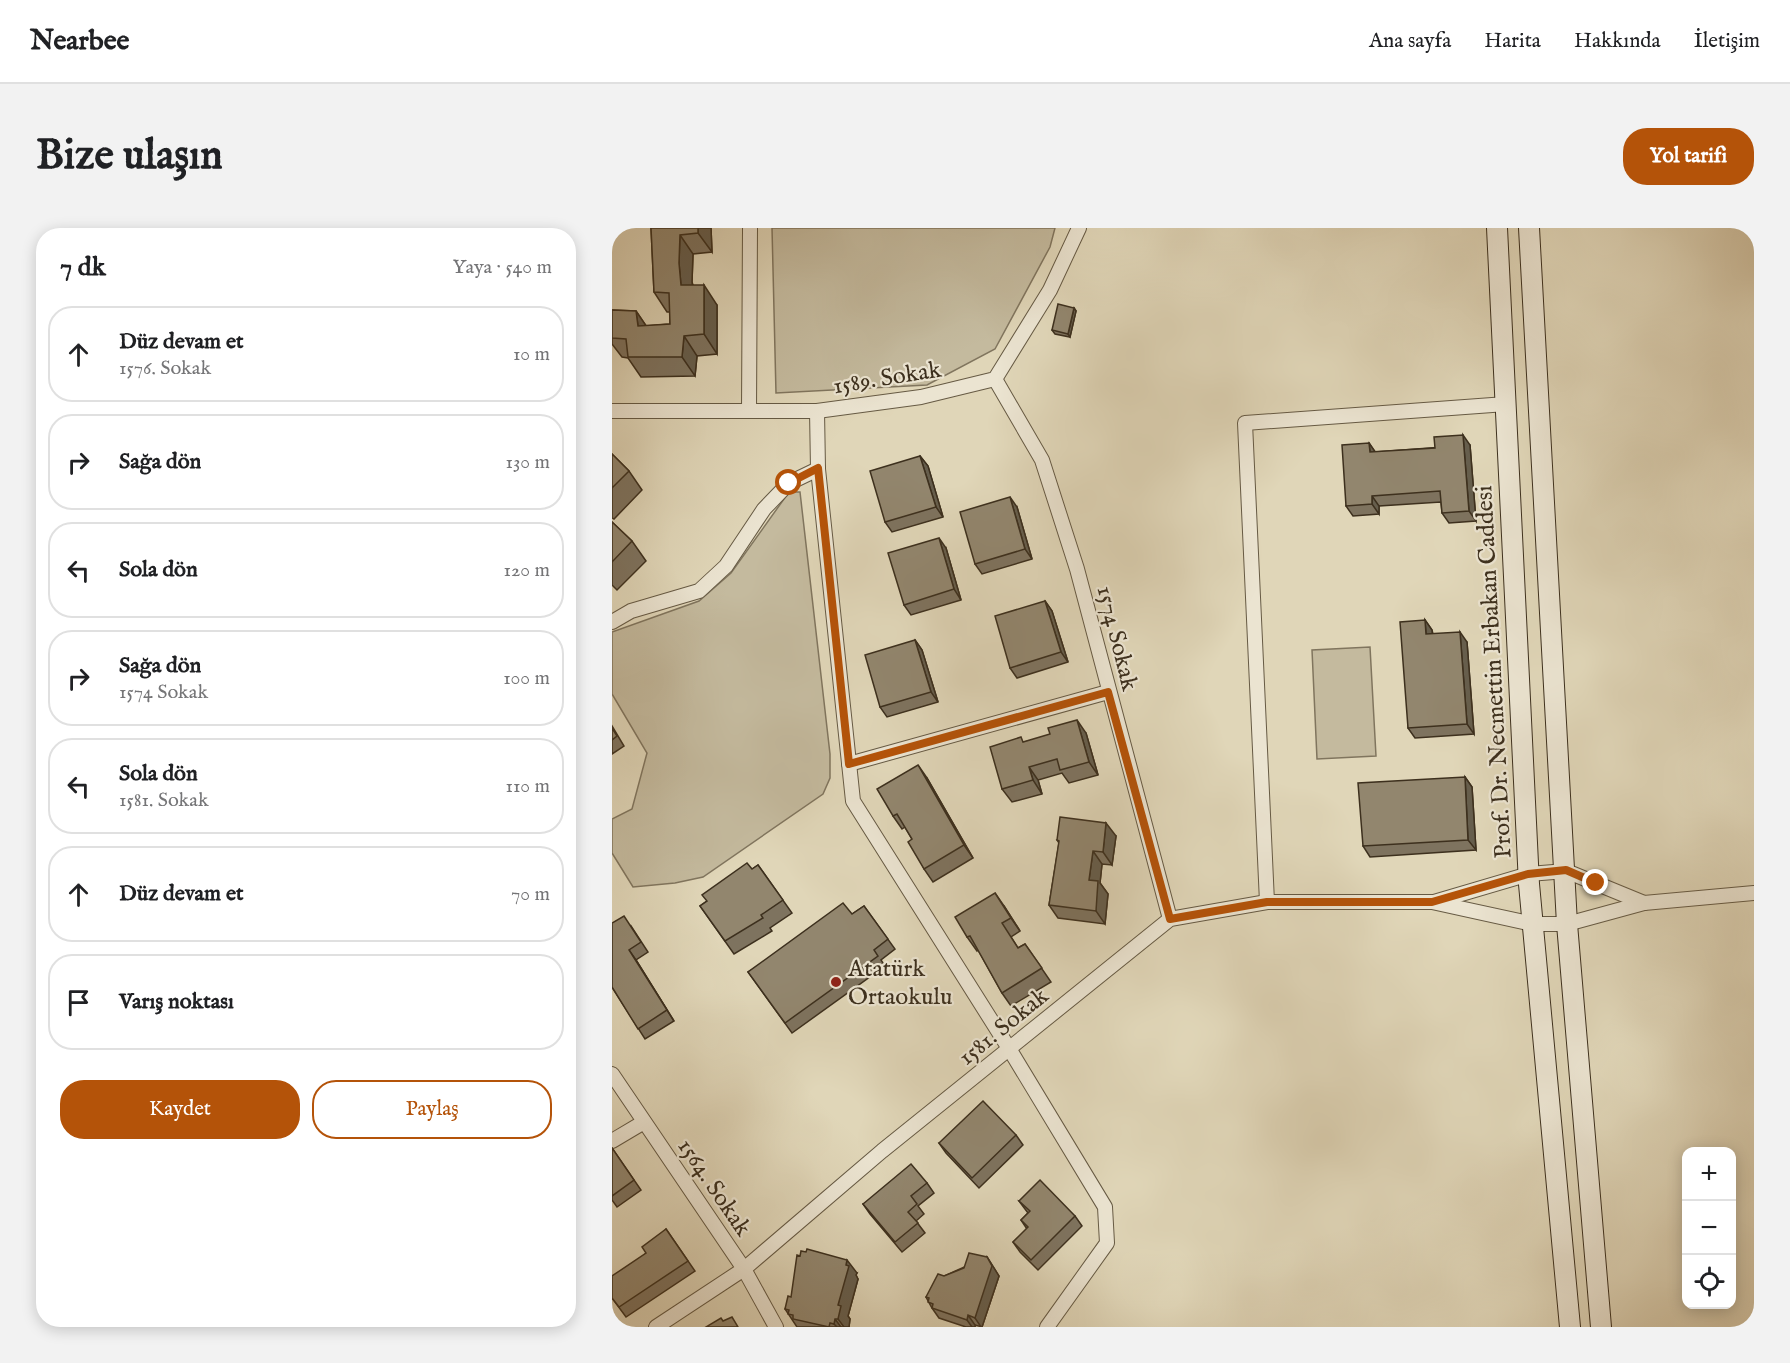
<!DOCTYPE html>
<html lang="tr">
<head>
<meta charset="utf-8">
<style>
	:root { --surface:#fff; --page:#f2f2f2; --text:#202124; --muted:#757577; --line:#e0e0e0; --accent:#b45309 }
	body { margin:0; font-family:"IM FELL English",serif; background:var(--page); color:var(--text) }
	.controls { position:absolute; right:18px; bottom:18px; display:grid; overflow:hidden; border-radius:12px; box-shadow:0 3px 15px #0003 }
	.controls button { width:54px; height:54px; display:grid; place-items:center; padding:0; border:0; border-bottom:2px solid var(--line); background:var(--surface); color:var(--text); font:30px sans-serif }
	.stop { position:absolute; width:18px; height:18px; margin:-14px; border:4px solid #b45309; border-radius:50%; background:#fff }
	.stop.end { background:#b45309; border-color:#fff; box-shadow:0 2px 6px #0008 }
	.list { margin:0; padding:0; list-style:none }
	h2 { display:flex; justify-content:space-between; align-items:center; height:78px; margin:0; padding:0 24px; font-size:26px }
	h2 small { font-size:20px; font-weight:400; color:var(--muted) }
	.list li { display:grid; grid-template-columns:39px 1fr auto; gap:18px; align-items:center; box-sizing:border-box; height:96px; margin:0 12px 12px; padding:0 12px; border:2px solid var(--line); border-radius:24px }
	.list b { display:block; font-size:22px; white-space:nowrap }
	.list p { margin:0; font-size:20px; white-space:nowrap; color:var(--muted) }
	.list em { font-size:20px; font-style:normal; color:var(--muted) }
	.actions { display:flex; gap:12px; padding:18px 24px }
	.actions a { flex:1; padding:14px 0; border:2px solid var(--accent); border-radius:24px; text-align:center; font-size:21px; color:var(--accent) }
	.actions .main { background:var(--accent); color:#fff }
	.icon { flex:none; width:33px; height:33px; fill:none; stroke:currentColor; stroke-width:2; stroke-linecap:round; stroke-linejoin:round }
	.map { position:relative; flex:none; width:1142px; height:1099px; overflow:hidden; border-radius:24px }
	header { display:flex; align-items:center; gap:36px; box-sizing:border-box; height:84px; padding:0 30px; background:var(--surface); border-bottom:2px solid var(--line) }
	header strong { font-size:28px }
	nav { display:flex; gap:33px; margin-inline-start:auto; font-size:21px }
	.intro { display:flex; align-items:center; justify-content:space-between; box-sizing:border-box; height:144px; padding:0 36px }
	h1 { margin:0; font-size:42px }
	.button { padding:15px 27px; border-radius:24px; background:var(--accent); color:#fff; font-size:21px; font-weight:700 }
	main { display:flex; gap:36px; padding:0 36px }
	aside { flex:1; background:var(--surface); border-radius:24px; box-shadow:0 3px 15px #0003 }
	.map>svg:first-child { display:block }
</style>
</head>
<body>
<header>
<strong>Nearbee</strong>
<nav><a>Ana sayfa</a><a>Harita</a><a>Hakkında</a><a>İletişim</a></nav>
</header>
<div class="intro"><h1>Bize ulaşın</h1><a class="button">Yol tarifi</a></div>
<main>
<aside>
<h2>7 dk<small>Yaya · 540 m</small></h2>
<ul class="list">
<li><svg class="icon" aria-label="ahead" viewBox="0 0 24 24"><path d="M12 20V5M6 11l6-6 6 6"/></svg><div><b>Düz devam et</b><p>1576. Sokak</p></div><em>10 m</em></li>
<li><svg class="icon" aria-label="right" viewBox="0 0 24 24"><path d="M7 20v-9h11M14 6l5 5-5 5"/></svg><div><b>Sağa dön</b></div><em>130 m</em></li>
<li><svg class="icon" aria-label="left" viewBox="0 0 24 24"><path d="M17 20v-9H6M10 6l-5 5 5 5"/></svg><div><b>Sola dön</b></div><em>120 m</em></li>
<li><svg class="icon" aria-label="right" viewBox="0 0 24 24"><path d="M7 20v-9h11M14 6l5 5-5 5"/></svg><div><b>Sağa dön</b><p>1574 Sokak</p></div><em>100 m</em></li>
<li><svg class="icon" aria-label="left" viewBox="0 0 24 24"><path d="M17 20v-9H6M10 6l-5 5 5 5"/></svg><div><b>Sola dön</b><p>1581. Sokak</p></div><em>110 m</em></li>
<li><svg class="icon" aria-label="ahead" viewBox="0 0 24 24"><path d="M12 20V5M6 11l6-6 6 6"/></svg><div><b>Düz devam et</b></div><em>70 m</em></li>
<li><svg class="icon" aria-label="arrive" viewBox="0 0 24 24"><path d="M6 21V4h12l-3 4 3 4H6"/></svg><div><b>Varış noktası</b></div></li>
</ul>
<div class="actions"><a class="main">Kaydet</a><a>Paylaş</a></div>
</aside>
<div class="map">
<svg width="1142" height="1099" viewBox="0 0 1142 1099">
	<rect width="100%" height="100%" fill="#e0d6b8"/>
	<filter id="stains"><feTurbulence type="fractalNoise" baseFrequency=".00333" numOctaves="4"/><feColorMatrix values="0 0 0 0 .2 0 0 0 0 .09 0 0 0 0 .02 0 0 0 .5 -.17"/></filter>
	<radialGradient id="worn" r=".72"><stop offset=".6" stop-color="#630" stop-opacity="0"/><stop offset="1" stop-color="#630" stop-opacity=".3"/></radialGradient>
	<g fill="#c4ba9e" stroke="#80755e" stroke-width="1.5">
		<polygon points="160,0 443,0 438,19 383,121 315,157 164,165"/>
		<polygon points="177,264 188,264 218,526 218,550 211,566 91,649 63,655 21,659 0,625 0,591 20,581 35,525 0,466 0,404 87,373 119,345"/>
		<polygon points="758,419 764,528 705,531 700,422"/>
	</g>
	<g fill="none" stroke-linecap="round" stroke-linejoin="round">
		<defs>
			<g id="street">
				<polyline points="383,151 430,232 465,341 558,691"/>
				<polyline points="137,182 138,0"/>
				<polyline points="0,183 205,183 309,169 383,151 438,62 467,0"/>
				<polyline points="205,183 206,241 241,573 398,822 493,979 495,1015 435,1099"/>
				<polyline points="0,394 19,383 87,363 114,338 152,281 177,255 206,241"/>
				<polyline points="237,536 496,464"/>
				<polyline points="655,674 633,195 894,176"/>
				<polyline points="822,674 917,646 954,643 1032,675"/>
				<polyline points="0,846 132,1041 164,1099"/>
				<polyline points="0,913 32,894"/>
				<polyline points="44,1099 132,1041 270,923 558,691 655,674 820,674 921,696 955,696 1032,675 1142,665"/>
			</g>
			<g id="secondary">
				<polyline points="885,0 917,656 958,1099"/>
				<polyline points="917,0 955,696 989,1099"/>
			</g>
		</defs>
		<use href="#street" stroke="#665a44" stroke-width="16"/>
		<use href="#secondary" stroke="#3d301e" stroke-width="22"/>
		<use href="#street" stroke="#ebe4d1" stroke-width="14"/>
		<use href="#secondary" stroke="#ebe4d1" stroke-width="20"/>
	</g>
	<g fill="#7e735f" stroke="#3d301e" stroke-width="1.5">
		<polygon points="39,0 99,0 100,24 81,26 80,54 81,57 105,77 105,126 85,128 83,148 29,149 16,130 10,129 0,116 0,82 24,83 34,98 58,96 58,84 55,84 42,64"/>
		<polygon points="462,80 464,83 458,109 443,106 440,102"/>
		<polygon points="757,215 763,224 858,217 864,293 837,295 830,285 829,274 767,278 767,286 741,288 734,278"/>
		<polygon points="0,226 17,243 30,262 2,291 0,290"/>
		<polygon points="308,228 316,238 331,289 280,304 273,294"/>
		<polygon points="405,279 420,331 370,346 363,336"/>
		<polygon points="0,294 20,313 34,333 5,362 0,357"/>
		<polygon points="334,320 349,372 299,387 292,377"/>
		<polygon points="433,373 440,383 456,434 405,450 398,440"/>
		<polygon points="813,392 820,402 821,406 855,414 862,506 803,510 796,500"/>
		<polygon points="303,412 310,422 326,474 275,489 268,479"/>
		<polygon points="0,498 12,518 0,526"/>
		<polygon points="474,505 486,547 457,555 450,545 426,552 430,566 400,574 390,561 412,514"/>
		<polygon points="853,549 860,559 864,622 758,629 751,618"/>
		<polygon points="315,550 361,630 321,654 312,641 300,611 293,599 290,601 281,588"/>
		<polygon points="504,608 500,637 490,636 488,655 496,666 493,696 446,690 437,677 447,615 445,612"/>
		<polygon points="146,637 180,685 158,700 160,703 122,726 88,678"/>
		<polygon points="252,678 283,721 269,732 273,738 180,805 136,744 240,686"/>
		<polygon points="392,678 408,703 399,709 406,720 413,716 439,754 399,778 390,765 366,722 365,723 355,709"/>
		<polygon points="19,698 36,724 24,732 62,793 33,811 0,759"/>
		<polygon points="404,907 411,917 367,960 334,925 327,915"/>
		<polygon points="0,920 29,962 5,979 0,972"/>
		<polygon points="315,955 322,965 306,978 312,986 304,993 313,1005 290,1024 258,986 251,976"/>
		<polygon points="407,973 463,988 470,998 426,1042 408,1024 401,1014 415,1001 409,992 416,985"/>
		<polygon points="54,1001 83,1043 14,1089 0,1070 34,1025"/>
		<polygon points="375,1029 387,1048 370,1099 363,1097 363,1099 354,1099 327,1090 320,1080 314,1069 332,1048"/>
		<polygon points="245,1045 244,1047 246,1051 236,1088 238,1091 237,1099 185,1099 173,1081 179,1069"/>
	</g>
	<g fill="#665e4d" stroke="#3d301e" stroke-width="1.5">
		<polygon points="86,0 99,0 100,24 86,5"/>
		<polygon points="68,7 81,26 80,54 83,77 69,57 67,35"/>
		<polygon points="92,57 105,77 105,126 92,106"/>
		<polygon points="462,80 464,83 458,109 456,106"/>
		<polygon points="24,83 37,102 26,98"/>
		<polygon points="72,108 85,128 83,148 70,129"/>
		<polygon points="851,207 858,217 864,293 857,283"/>
		<polygon points="757,215 764,225 758,224"/>
		<polygon points="308,228 316,238 331,289 324,279"/>
		<polygon points="760,268 767,278 767,286 760,276"/>
		<polygon points="398,269 405,279 420,331 413,321"/>
		<polygon points="327,310 334,320 349,372 342,361"/>
		<polygon points="433,373 440,383 456,434 449,424"/>
		<polygon points="813,392 820,402 821,416 814,406"/>
		<polygon points="848,404 855,414 862,506 855,496"/>
		<polygon points="303,412 310,422 326,474 319,464"/>
		<polygon points="465,492 474,505 486,547 477,534"/>
		<polygon points="306,537 315,550 361,630 352,617"/>
		<polygon points="417,539 426,552 430,566 421,552"/>
		<polygon points="853,549 860,559 864,622 856,612"/>
		<polygon points="494,595 504,608 500,637 491,624"/>
		<polygon points="481,623 490,636 488,655 496,666 493,696 484,683 477,652"/>
		<polygon points="383,665 392,678 408,703 399,690"/>
		<polygon points="17,722 24,732 62,793 55,782"/>
		<polygon points="375,1029 387,1048 370,1099 369,1099 363,1090"/>
		<polygon points="235,1032 245,1045 244,1047 246,1051 236,1088 238,1091 237,1099 232,1099 226,1091 226,1077"/>
		<polygon points="356,1087 363,1097 363,1099 360,1099 355,1092"/>
		<polygon points="223,1091 229,1099 225,1099 222,1096"/>
	</g>
	<g fill="#92866e" stroke="#3d301e" stroke-width="1.5">
		<polygon points="39,0 86,0 86,5 68,7 67,35 69,57 92,57 92,106 72,108 70,129 16,129 14,111 0,110 0,82 24,83 26,98 58,96 57,65 42,64"/>
		<polygon points="446,76 462,80 456,106 440,102"/>
		<polygon points="851,207 857,283 830,285 828,263 760,268 760,276 734,278 730,217 757,215 758,224 823,220 822,209"/>
		<polygon points="0,226 17,243 0,260"/>
		<polygon points="308,228 324,279 273,294 258,243"/>
		<polygon points="398,269 413,321 363,336 348,284"/>
		<polygon points="0,294 20,313 0,334"/>
		<polygon points="327,310 342,361 292,377 276,325"/>
		<polygon points="433,373 449,424 398,440 383,388"/>
		<polygon points="813,392 814,406 848,404 855,496 796,500 788,394"/>
		<polygon points="303,412 319,464 268,479 253,427"/>
		<polygon points="465,492 477,534 448,542 445,531 417,539 421,552 390,561 378,519 409,509 411,514 438,506 436,500"/>
		<polygon points="0,500 5,508 0,512"/>
		<polygon points="306,537 352,617 312,641 296,614 300,611 285,586 281,588 265,561"/>
		<polygon points="853,549 856,612 751,618 746,555"/>
		<polygon points="448,589 494,595 491,624 481,623 477,652 486,653 484,683 437,677 447,613 445,612"/>
		<polygon points="135,635 140,641 146,637 171,672 149,687 151,690 113,713 88,678 95,673 90,667"/>
		<polygon points="383,665 399,690 390,695 406,720 413,716 430,740 390,765 358,708 355,709 343,689"/>
		<polygon points="231,675 240,686 252,678 276,711 262,722 266,728 173,795 136,744"/>
		<polygon points="12,688 29,714 17,722 55,782 26,801 0,759 0,695"/>
		<polygon points="371,873 404,907 360,950 327,915"/>
		<polygon points="0,920 22,952 0,968"/>
		<polygon points="299,936 315,955 299,968 305,976 296,984 306,995 283,1014 251,976"/>
		<polygon points="428,952 463,988 419,1032 401,1014 416,999 409,992 418,983 407,973"/>
		<polygon points="54,1001 76,1033 7,1079 0,1070 0,1048 34,1025 30,1019"/>
		<polygon points="195,1021 235,1032 234,1037 237,1038 226,1077 229,1078 226,1091 223,1091 222,1096 218,1095 217,1099 181,1091 181,1087 176,1086 177,1082 173,1081 176,1068 179,1069 185,1027 188,1028 189,1023 194,1024"/>
		<polygon points="357,1025 375,1029 380,1038 363,1090 356,1087 355,1092 320,1080 321,1076 316,1074 317,1070 314,1069 326,1046 332,1048 352,1040"/>
		<polygon points="120,1089 126,1099 94,1099 109,1090 111,1093"/>
	</g>
	<g fill="none" stroke-linecap="round" stroke-linejoin="round">
		<polyline stroke="#b45309" stroke-width="8" points="177,255 206,240 237,536 496,464 558,691 655,674 820,674 916,646 954,642 984,655"/>
	</g>
	<circle fill="#8f2418" stroke="#ebe4d1" stroke-width="2" cx="224" cy="754" r="6"/>
	<g text-anchor="middle" stroke-width="4.5" stroke-linejoin="round" paint-order="stroke">
		<g font-size="24" fill="#3d301e" stroke="#ebe4d1">
			<text transform="translate(275 149) rotate(-9)" y="8">1589. Sokak</text>
			<text transform="translate(506 410) rotate(76)" y="8">1574 Sokak</text>
			<text transform="translate(881 444) rotate(-93)" y="8">Prof. Dr. Necmettin Erbakan Caddesi</text>
			<text transform="translate(391 798) rotate(-39)" y="8">1581. Sokak</text>
			<text transform="translate(103 959) rotate(56)" y="8">1564. Sokak</text>
		</g>
		<g font-size="24" fill="#3d301e" stroke="#ebe4d1" text-anchor="start">
			<text x="236" y="748">Atatürk<tspan x="236" dy="28">Ortaokulu</tspan></text>
		</g>
	</g>
	<rect width="100%" height="100%" filter="url(#stains)"/>
	<rect width="100%" height="100%" fill="url(#worn)"/>
</svg>
<div class="controls">
<button>+</button>
<button>−</button>
<button><svg class="icon" aria-label="locate" viewBox="0 0 24 24"><circle cx="12" cy="12" r="6"/><path d="M12 2v4M12 18v4M2 12h4M18 12h4"/></svg></button>
</div>
<div class="stop" style="left:177px;top:255px"></div>
<div class="stop end" style="left:984px;top:655px"></div>
</div>
</main>
</body>
</html>
